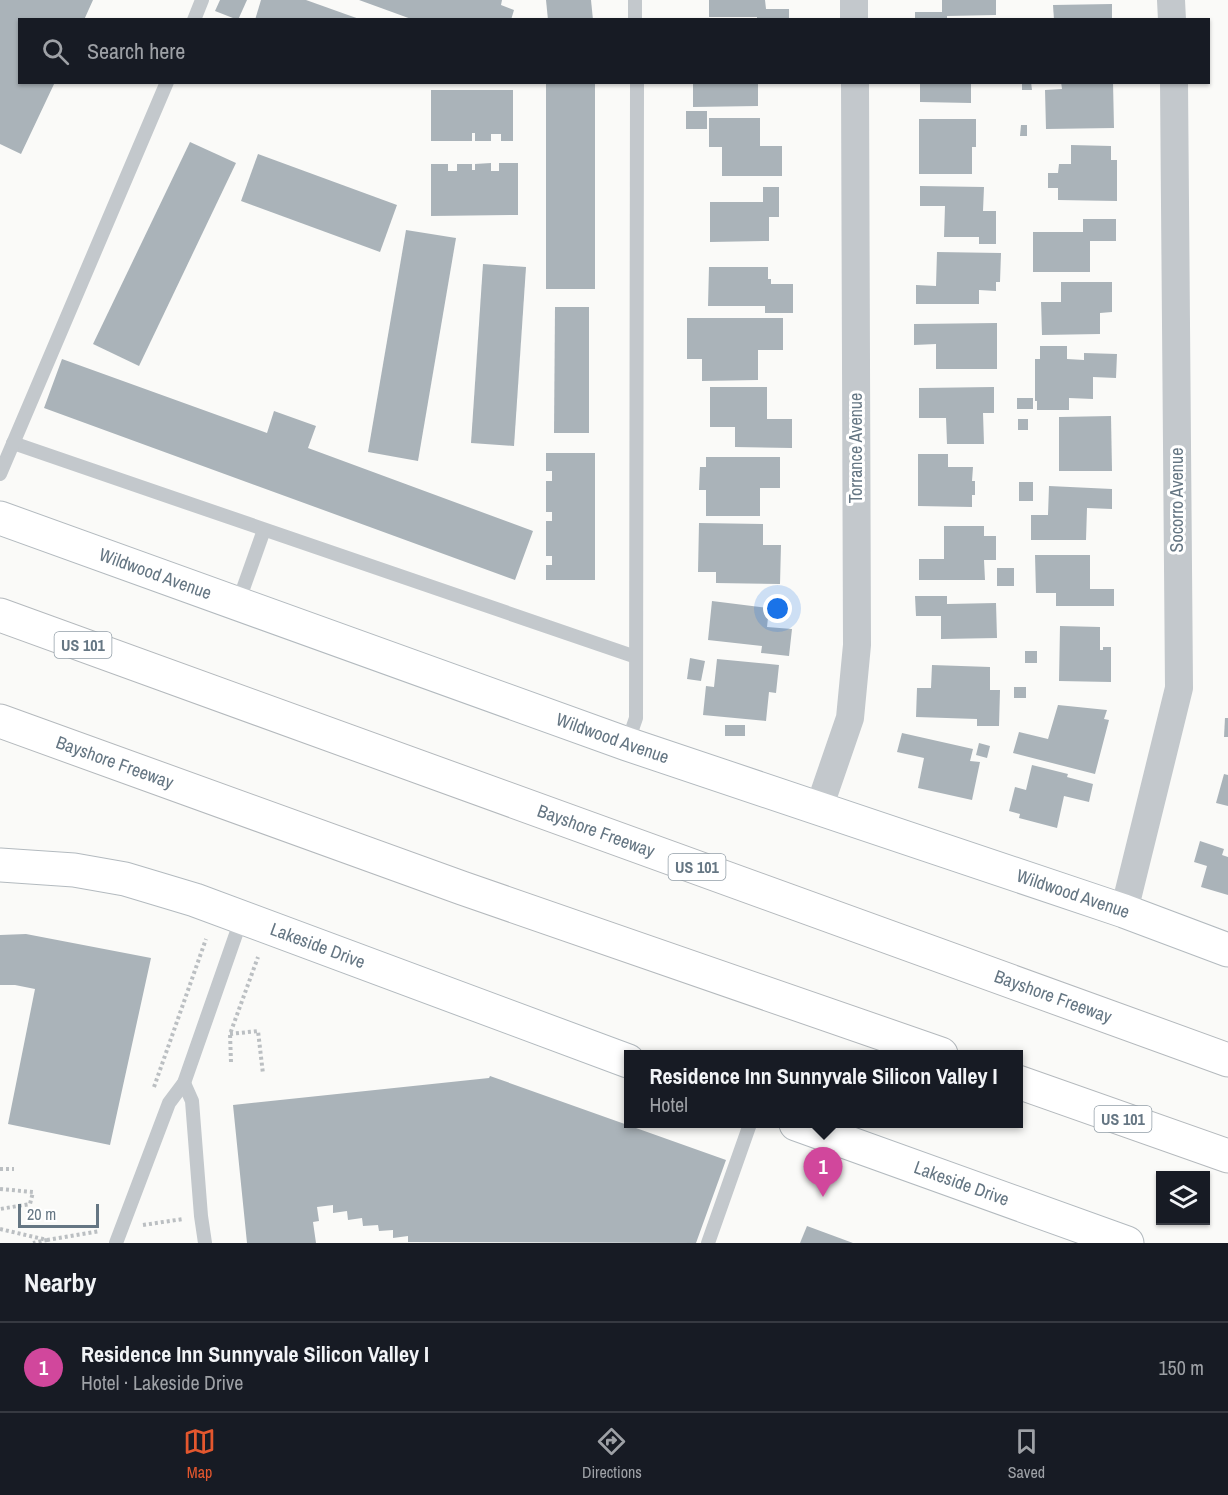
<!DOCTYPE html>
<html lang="en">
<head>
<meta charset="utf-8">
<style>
	:root { --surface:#171b24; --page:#20242c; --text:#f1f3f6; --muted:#9ea1a6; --line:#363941; --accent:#e4572e }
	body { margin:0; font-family:"Archivo Narrow",sans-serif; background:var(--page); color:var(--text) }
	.controls { position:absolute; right:18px; bottom:18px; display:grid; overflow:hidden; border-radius:0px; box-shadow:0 2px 4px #0004 }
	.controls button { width:54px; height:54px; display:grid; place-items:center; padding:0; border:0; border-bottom:2px solid var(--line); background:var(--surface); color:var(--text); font:30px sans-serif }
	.scale { position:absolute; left:18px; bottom:15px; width:81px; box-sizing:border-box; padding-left:6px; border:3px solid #657683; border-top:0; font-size:16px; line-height:21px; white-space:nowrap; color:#657683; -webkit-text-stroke:4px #fff; paint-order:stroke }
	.you { position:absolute; left:778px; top:609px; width:21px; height:21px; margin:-15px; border:4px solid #fff; border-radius:50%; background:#1a73e8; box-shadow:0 0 0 9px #1a73e833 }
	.badge { display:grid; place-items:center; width:39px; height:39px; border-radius:50%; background:var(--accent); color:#fff; font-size:20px; font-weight:700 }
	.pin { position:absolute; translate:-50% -50px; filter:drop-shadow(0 2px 3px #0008) }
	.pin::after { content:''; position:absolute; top:32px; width:21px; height:18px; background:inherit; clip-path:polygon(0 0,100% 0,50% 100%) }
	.popup { position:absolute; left:624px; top:1050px; width:399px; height:78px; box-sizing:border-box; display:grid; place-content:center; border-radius:0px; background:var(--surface); filter:drop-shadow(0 2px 4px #0005); font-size:20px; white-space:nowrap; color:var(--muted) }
	.popup b { font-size:22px; color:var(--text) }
	.popup::after { content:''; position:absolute; left:50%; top:100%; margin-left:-12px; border:12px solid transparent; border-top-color:var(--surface) }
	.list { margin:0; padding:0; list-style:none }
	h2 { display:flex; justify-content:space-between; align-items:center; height:78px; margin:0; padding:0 24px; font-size:26px }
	h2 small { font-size:20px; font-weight:400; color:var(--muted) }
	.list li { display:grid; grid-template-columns:39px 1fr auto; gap:18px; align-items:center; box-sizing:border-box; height:90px; padding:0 24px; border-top:2px solid var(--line) }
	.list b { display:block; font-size:22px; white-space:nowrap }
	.list p { margin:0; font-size:20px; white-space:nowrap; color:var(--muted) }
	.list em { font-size:20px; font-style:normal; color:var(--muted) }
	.icon { flex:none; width:33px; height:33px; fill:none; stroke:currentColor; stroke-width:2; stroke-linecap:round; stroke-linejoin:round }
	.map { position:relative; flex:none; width:1228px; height:1243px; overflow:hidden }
	.search { position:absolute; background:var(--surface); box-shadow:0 2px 4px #0004; left:18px; right:18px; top:18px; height:66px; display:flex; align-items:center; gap:15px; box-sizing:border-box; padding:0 21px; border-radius:0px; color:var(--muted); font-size:22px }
	.sheet { height:168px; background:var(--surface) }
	nav { display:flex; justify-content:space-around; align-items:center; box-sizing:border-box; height:84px; border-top:2px solid var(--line); background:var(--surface); font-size:16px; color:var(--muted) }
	nav a { display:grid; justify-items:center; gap:3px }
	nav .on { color:var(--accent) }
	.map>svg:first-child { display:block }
</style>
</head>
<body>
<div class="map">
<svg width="1228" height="1243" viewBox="0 0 1228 1243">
	<rect width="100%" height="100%" fill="#fafaf8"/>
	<g fill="#aab3b9">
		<polygon points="0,0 93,0 84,20 20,20 20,82 55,82 21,154 0,144"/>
		<polygon points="220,0 247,0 238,20 215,11"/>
		<polygon points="261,0 306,0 362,20 255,20"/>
		<polygon points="359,0 502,0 501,5 514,10 511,20 414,20"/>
		<polygon points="546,0 591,0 593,20 548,20"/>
		<polygon points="709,0 765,0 766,9 789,9 789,20 757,20 757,17 709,17"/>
		<polygon points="942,0 996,0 996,15 947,16 947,20 915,20 915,12 942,12"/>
		<polygon points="1112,4 1112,20 1054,20 1053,5"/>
		<rect x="546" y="82" width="49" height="207"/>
		<polygon points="693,82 758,82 758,106 693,107"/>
		<polygon points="920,82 971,82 971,103 920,102"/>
		<polygon points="1022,82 1031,82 1032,90 1022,90"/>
		<polygon points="1061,82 1113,82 1114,128 1046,129 1045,90 1062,89"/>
		<polygon points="431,90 513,90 513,141 501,141 501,134 491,134 491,141 475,141 475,133 472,133 472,141 431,141"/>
		<rect x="686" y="111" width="21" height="18"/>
		<polygon points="709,118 760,118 760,146 782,146 782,176 722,176 722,147 709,147"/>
		<polygon points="919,119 976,119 976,147 972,147 972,174 919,174"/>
		<polygon points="1021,125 1027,125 1027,136 1020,136"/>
		<polygon points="190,142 236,163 139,366 93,344"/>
		<polygon points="1071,145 1111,146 1111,160 1117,160 1117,201 1058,200 1058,188 1048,188 1048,173 1058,173 1059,164 1071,164"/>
		<polygon points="258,154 397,205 380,252 241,201"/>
		<polygon points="491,163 491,171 499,171 499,163 518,163 518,215 431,216 431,164 448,164 448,171 457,171 457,164 472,164 472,170 475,170 475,164"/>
		<polygon points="920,186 984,187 983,211 996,211 996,244 979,244 979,237 944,237 945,206 920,206"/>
		<polygon points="763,187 779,187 779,217 769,217 769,241 710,242 710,202 763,202"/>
		<polygon points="1083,219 1116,219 1116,241 1090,241 1090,272 1033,272 1033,232 1083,232"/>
		<polygon points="406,230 456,238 418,461 368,452"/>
		<polygon points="937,252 1001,253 1000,282 996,282 996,291 979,290 979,304 916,304 916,285 936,286"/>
		<polygon points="483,264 526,267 514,446 471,443"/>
		<polygon points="709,267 768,267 768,279 771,279 771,284 793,284 793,313 765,313 765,306 708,306"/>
		<polygon points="1061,282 1112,282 1112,312 1100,313 1100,334 1042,335 1041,302 1061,302"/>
		<polygon points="555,307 589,307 589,433 554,433"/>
		<polygon points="687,318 783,318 783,350 758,350 758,380 702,381 702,359 687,359"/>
		<polygon points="997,323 997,369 936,369 936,344 914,345 914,324"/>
		<polygon points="1040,346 1067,346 1067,359 1084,360 1084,353 1117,354 1116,378 1093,377 1093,399 1069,398 1069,410 1037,410 1037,401 1035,401 1035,359 1040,359"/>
		<polygon points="62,359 267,433 274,411 316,426 308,448 533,531 515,580 44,408"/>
		<polygon points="710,387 767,387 767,419 792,419 792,448 735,447 735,427 710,427"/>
		<polygon points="994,387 994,413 983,413 984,444 947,444 946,418 919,418 919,388"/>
		<rect x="1017" y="398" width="16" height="11"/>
		<polygon points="1111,416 1112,471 1059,471 1059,417"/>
		<rect x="1018" y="419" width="10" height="11"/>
		<polygon points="546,453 595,453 595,580 546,580 546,565 552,565 552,556 546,556 546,521 552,521 552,512 546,512 546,481 552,481 552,471 546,471"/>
		<polygon points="918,454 948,454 948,467 973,467 972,481 975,481 975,495 972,495 972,507 918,506"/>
		<polygon points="706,457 780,457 780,488 760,488 760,516 706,516 706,490 699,490 700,467 706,467"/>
		<rect x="1019" y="482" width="14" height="19"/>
		<polygon points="1049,486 1112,489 1112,509 1087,508 1086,540 1031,540 1031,515 1048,515"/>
		<polygon points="699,523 763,524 763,545 781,545 780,584 716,583 716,572 698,572"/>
		<polygon points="944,526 984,526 984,536 996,536 996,560 984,560 985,580 919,580 919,559 944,559"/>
		<polygon points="1035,555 1090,555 1090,589 1114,589 1114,606 1056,606 1056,593 1036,593"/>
		<rect x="997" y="568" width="17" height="18"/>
		<polygon points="915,596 947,596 947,604 996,603 997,638 941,639 941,616 916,616"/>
		<polygon points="712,601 769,608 767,627 792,629 789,656 761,653 762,646 708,640"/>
		<polygon points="1060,626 1100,627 1100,650 1103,650 1103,647 1111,647 1111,682 1059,681"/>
		<rect x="1025" y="651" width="12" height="12"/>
		<polygon points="690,658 705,661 701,681 687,679"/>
		<polygon points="717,659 779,665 776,693 769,692 766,721 703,715 706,686 714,687"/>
		<polygon points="932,665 990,667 990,690 1000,690 999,726 977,726 977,719 916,717 917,688 931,688"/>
		<rect x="1014" y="687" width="12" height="11"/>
		<polygon points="1058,705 1107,710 1104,719 1109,720 1095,774 1013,753 1019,732 1048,739"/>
		<polygon points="1225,718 1228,718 1228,737 1224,737"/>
		<rect x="725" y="725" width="20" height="11"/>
		<polygon points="902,733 973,749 970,761 980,762 972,800 918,788 924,758 897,752"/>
		<polygon points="979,743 990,746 987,758 976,755"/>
		<polygon points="1032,765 1068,774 1067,777 1093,784 1089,802 1064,796 1057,828 1019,818 1020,814 1009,811 1015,787 1026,790"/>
		<polygon points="1224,774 1228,775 1228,806 1216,803"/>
		<polygon points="1200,841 1224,849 1222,855 1228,857 1228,895 1201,887 1207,866 1194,862"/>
		<polygon points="26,934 151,958 110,1145 8,1124 35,989 15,985 0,985 0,935"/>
		<polygon points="490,1076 726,1160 696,1243 408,1242 408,1236 393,1238 393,1230 379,1231 378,1225 363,1226 362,1218 348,1220 347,1211 333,1213 333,1205 317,1207 319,1221 313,1222 316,1243 247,1243 233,1105 489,1078"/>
		<polygon points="807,1226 853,1243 800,1243"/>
	</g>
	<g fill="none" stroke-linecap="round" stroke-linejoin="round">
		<defs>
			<g id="secondary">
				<path id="s1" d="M0 518 627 744 1124 911 1228 950"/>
				<path id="s2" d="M0 865 74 870 125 879 195 900 628 1061"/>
				<path id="s3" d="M796 1124 1127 1243"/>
			</g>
			<g id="highway">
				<path id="s4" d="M0 615 1228 1060"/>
				<path id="s5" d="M0 721 462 888 941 1054"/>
				<polyline points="1018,1082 1228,1156"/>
			</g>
		</defs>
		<use href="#secondary" stroke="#b3babf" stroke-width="35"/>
		<use href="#highway" stroke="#b4b9bd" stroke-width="35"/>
		<g stroke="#bbbfc2" stroke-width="4" stroke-dasharray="3 3" stroke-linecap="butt">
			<polyline points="230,1034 258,1031 263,1074"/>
			<polyline points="231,1062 230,1034 258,957"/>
			<polyline points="154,1087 206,939"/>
			<polyline points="0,1169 14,1169"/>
			<polyline points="0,1189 33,1192 30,1204 0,1209"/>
			<polyline points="143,1225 183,1219"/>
			<polyline points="0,1229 47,1240 33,1243"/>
			<polyline points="47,1240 100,1231"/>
		</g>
		<g stroke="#c3c8cc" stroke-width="14">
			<polyline points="635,0 635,20"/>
			<polyline points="194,20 202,0"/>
			<polyline points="13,443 636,657"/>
			<polyline points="0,474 167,82"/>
			<polyline points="238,603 264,530"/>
			<polyline points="627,744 636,718 637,82"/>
			<polyline points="184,1083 192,1101 201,1216 205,1243"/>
			<polyline points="116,1243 169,1103 184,1083 242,917"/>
			<polyline points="708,1243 750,1124"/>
		</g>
		<g stroke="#c3c8cc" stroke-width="28">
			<polyline points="854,0 854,20"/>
			<polyline points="1171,0 1172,20"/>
			<polyline points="819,808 850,718 857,645 855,82"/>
			<polyline points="1124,911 1179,688 1174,82"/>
		</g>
		<use href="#secondary" stroke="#fff" stroke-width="33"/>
		<use href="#highway" stroke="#fff" stroke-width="33"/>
	</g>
	<g text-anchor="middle" stroke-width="6" stroke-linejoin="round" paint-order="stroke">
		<g fill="#fff" stroke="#939fa8" stroke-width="1.5">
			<rect x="54.5" y="632" width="57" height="26" rx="4.5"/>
			<rect x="668.5" y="854" width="57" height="26" rx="4.5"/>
			<rect x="1094.5" y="1106" width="57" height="26" rx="4.5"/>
		</g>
		<g font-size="16" font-weight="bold" fill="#657683">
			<text x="83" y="651">US 101</text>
			<text x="697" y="873">US 101</text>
			<text x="1123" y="1125">US 101</text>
		</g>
		<g font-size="18" fill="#657683" stroke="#fff">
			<text transform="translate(856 448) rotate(-90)" y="6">Torrance Avenue</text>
			<text transform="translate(1177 500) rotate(-90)" y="6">Socorro Avenue</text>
			<text dy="6" stroke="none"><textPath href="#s1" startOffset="165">Wildwood Avenue</textPath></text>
			<text dy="6" stroke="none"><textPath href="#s1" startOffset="651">Wildwood Avenue</textPath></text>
			<text dy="6" stroke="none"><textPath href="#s5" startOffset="122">Bayshore Freeway</textPath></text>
			<text dy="6" stroke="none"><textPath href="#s4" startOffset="634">Bayshore Freeway</textPath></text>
			<text dy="6" stroke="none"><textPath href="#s1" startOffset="1137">Wildwood Avenue</textPath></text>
			<text dy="6" stroke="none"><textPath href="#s2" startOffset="330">Lakeside Drive</textPath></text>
			<text dy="6" stroke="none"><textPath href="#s4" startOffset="1120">Bayshore Freeway</textPath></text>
			<text dy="6" stroke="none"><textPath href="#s3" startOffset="176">Lakeside Drive</textPath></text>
		</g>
	</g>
</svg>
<div class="controls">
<button><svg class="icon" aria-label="layers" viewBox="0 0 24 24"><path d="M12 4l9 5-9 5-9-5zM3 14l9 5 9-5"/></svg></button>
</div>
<div class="scale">20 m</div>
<div class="you"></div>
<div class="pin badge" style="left:823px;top:1197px;background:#d1479c">1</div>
<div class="popup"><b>Residence Inn Sunnyvale Silicon Valley I</b>Hotel</div>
<div class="search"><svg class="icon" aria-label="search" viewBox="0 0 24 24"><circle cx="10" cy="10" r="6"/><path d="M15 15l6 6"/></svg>Search here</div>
</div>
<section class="sheet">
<h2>Nearby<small></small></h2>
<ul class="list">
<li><span class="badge" style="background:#d1479c">1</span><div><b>Residence Inn Sunnyvale Silicon Valley I</b><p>Hotel · Lakeside Drive</p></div><em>150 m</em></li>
</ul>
</section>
<nav>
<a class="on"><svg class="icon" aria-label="map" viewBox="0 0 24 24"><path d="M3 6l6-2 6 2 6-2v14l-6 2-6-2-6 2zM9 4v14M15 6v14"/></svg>Map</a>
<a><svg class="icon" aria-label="directions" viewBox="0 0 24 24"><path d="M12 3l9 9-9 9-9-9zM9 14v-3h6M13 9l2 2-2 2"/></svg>Directions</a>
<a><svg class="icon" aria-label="saved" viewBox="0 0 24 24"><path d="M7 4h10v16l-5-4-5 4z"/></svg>Saved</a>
</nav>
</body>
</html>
